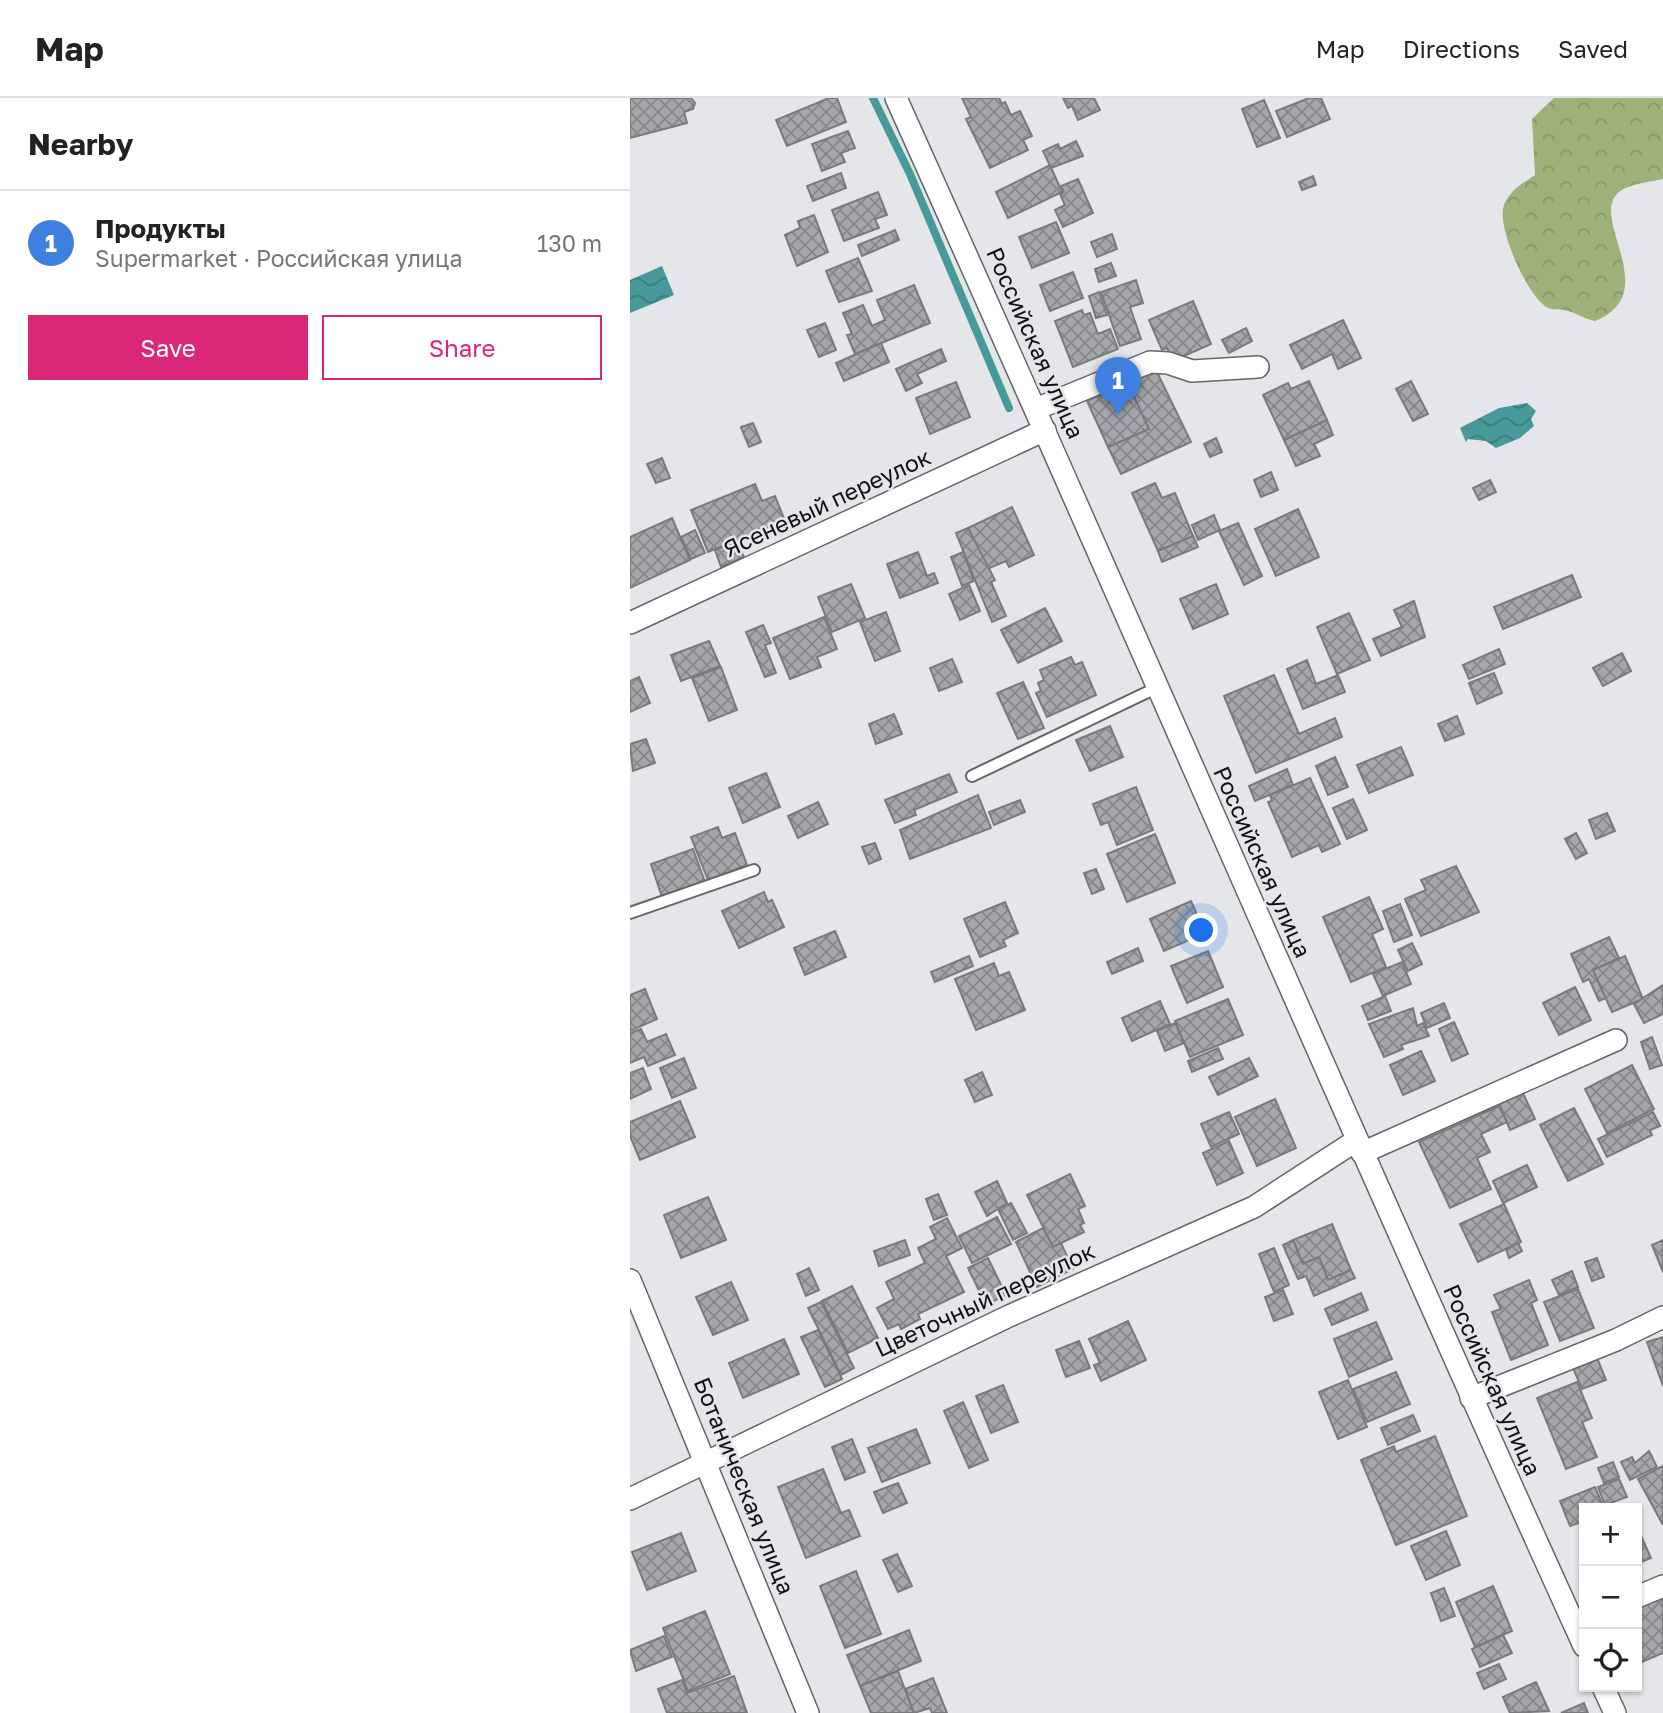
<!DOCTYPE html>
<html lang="en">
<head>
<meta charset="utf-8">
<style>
	:root { --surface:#fff; --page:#f6f6f6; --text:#222; --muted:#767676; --line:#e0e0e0; --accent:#db2777 }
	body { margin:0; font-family:"Golos Text",sans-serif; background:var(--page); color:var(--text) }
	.controls { position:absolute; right:21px; bottom:21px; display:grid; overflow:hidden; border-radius:0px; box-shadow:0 2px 5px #0004 }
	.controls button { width:63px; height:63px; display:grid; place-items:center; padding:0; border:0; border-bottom:2px solid var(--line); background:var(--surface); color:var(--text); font:35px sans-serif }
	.you { position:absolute; left:572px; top:833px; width:24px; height:24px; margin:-18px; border:5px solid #fff; border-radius:50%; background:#1a73e8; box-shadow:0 0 0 10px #1a73e833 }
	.badge { display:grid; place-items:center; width:46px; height:46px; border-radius:50%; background:var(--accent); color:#fff; font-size:23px; font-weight:700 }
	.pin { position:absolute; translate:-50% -58px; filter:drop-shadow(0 2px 4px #0008) }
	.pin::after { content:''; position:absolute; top:37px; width:24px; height:21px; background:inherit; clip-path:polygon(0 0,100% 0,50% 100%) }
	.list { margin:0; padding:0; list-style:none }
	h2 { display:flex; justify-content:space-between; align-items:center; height:91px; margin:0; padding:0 28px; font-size:30px }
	h2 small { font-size:23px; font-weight:400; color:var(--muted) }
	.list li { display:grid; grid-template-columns:46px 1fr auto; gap:21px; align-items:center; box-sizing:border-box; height:105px; padding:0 28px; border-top:2px solid var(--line) }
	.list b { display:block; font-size:26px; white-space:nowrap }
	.list p { margin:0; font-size:23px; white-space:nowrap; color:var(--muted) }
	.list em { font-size:23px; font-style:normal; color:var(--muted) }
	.actions { display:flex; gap:14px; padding:21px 28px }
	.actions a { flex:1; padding:16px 0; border:2px solid var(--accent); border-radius:0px; text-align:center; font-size:24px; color:var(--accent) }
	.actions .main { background:var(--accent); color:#fff }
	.icon { flex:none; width:38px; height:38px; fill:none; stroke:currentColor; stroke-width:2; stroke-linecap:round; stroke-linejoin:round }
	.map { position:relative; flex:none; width:1033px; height:1615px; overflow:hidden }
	header { display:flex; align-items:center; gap:42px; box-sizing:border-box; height:98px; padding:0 35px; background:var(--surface); border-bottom:2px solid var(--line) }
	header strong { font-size:33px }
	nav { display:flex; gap:38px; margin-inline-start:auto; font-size:24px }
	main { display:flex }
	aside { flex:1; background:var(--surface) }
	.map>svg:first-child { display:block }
</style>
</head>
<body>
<header>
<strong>Map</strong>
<nav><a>Map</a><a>Directions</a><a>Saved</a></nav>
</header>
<main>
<aside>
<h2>Nearby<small></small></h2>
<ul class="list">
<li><span class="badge" style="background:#3f7fe0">1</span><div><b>Продукты</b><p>Supermarket · Российская улица</p></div><em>130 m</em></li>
</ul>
<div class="actions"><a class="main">Save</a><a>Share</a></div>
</aside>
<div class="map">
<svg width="1033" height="1615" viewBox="0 0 1033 1615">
	<defs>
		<pattern id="forest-crowns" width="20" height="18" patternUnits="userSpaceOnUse" patternTransform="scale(1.75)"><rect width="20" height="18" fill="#9eb178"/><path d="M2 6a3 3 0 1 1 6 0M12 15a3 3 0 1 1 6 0" fill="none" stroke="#879767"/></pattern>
		<pattern id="water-waves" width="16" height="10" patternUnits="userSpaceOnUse" patternTransform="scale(1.75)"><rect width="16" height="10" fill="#47999a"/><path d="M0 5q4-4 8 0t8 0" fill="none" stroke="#3a7b7c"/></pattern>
		<pattern id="building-cross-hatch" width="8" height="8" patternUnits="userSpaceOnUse" patternTransform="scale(1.75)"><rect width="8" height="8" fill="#a7a8ab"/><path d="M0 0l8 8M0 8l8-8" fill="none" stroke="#87878a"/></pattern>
	</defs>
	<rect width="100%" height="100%" fill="#e4e6e9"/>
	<path fill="url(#forest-crowns)" d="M924 0H1033V81C1020 84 996 86 987 96 961 123 1033 196 965 223 954 221 945 214 934 212 929 211 923 212 918 210 898 200 866 129 874 107 880 92 892 86 905 77L902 21Z"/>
	<g fill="url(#water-waves)">
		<polygon points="32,168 44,197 0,215 0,182"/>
		<polygon points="897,305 906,313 901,321 904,328 890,340 866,350 856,343 838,341 836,344 830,330 869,310"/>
	</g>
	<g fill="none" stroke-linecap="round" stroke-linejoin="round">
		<polyline stroke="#47999a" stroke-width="8" points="243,0 280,76 379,310"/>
	</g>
	<g fill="url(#building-cross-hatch)" stroke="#787a7c" stroke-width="2">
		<polygon points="0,0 61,0 65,5 63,11 54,14 57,25 0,40"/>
		<polygon points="199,0 207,0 216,24 157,48 146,22"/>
		<polygon points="332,0 369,0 372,6 375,4 381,17 390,13 402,38 393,42 398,52 360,70 336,21 341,19"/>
		<polygon points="433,0 464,0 470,12 448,22 442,8 438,10"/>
		<polygon points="679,0 691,0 700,21 657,39 646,13"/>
		<polygon points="634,2 650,40 627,49 612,11"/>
		<polygon points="218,33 225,50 211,55 215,64 192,73 182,46"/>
		<polygon points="446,43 453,58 421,70 413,53 428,46 430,51"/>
		<polygon points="420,67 432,94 378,120 366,94"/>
		<polygon points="211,75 216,90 183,103 177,88"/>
		<polygon points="683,78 686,87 672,92 669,84"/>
		<polygon points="448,81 463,115 433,129 425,112 435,107 430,96 434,94 431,88"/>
		<polygon points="248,94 257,117 245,121 249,130 214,143 202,112"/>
		<polygon points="184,117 198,154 167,168 155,137 170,130 168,123"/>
		<polygon points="426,124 439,155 402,170 389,139"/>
		<polygon points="265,132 269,142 232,158 228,147"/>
		<polygon points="482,136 487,151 467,159 461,144"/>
		<polygon points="228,160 242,193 209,204 196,173"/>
		<polygon points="481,165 486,178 469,184 465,171"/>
		<polygon points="443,174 453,200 420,213 410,187"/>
		<polygon points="506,182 513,205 500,209 511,241 490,248 471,194"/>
		<polygon points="284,187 300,225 225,256 217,237 222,236 213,215 233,207 242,228 255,222 247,202"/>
		<polygon points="469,194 477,217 466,220 459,198"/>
		<polygon points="563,203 581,246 543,263 537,250 532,252 519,222"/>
		<polygon points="452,212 454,217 460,215 468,236 480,231 488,251 443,269 425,223"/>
		<polygon points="713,222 731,260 708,271 702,256 672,271 660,247"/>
		<polygon points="195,225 206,252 189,259 177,232"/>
		<polygon points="616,230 622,243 599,255 592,242"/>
		<polygon points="251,245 259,264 214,283 206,265"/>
		<polygon points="311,251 316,263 287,276 292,285 276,293 266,271"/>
		<polygon points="526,272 561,344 491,376 478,349 519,331 497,284"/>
		<polygon points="679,283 697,322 654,342 633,297 658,285 661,291"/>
		<polygon points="781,283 798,316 783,323 766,291"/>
		<polygon points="326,284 340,319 300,336 286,300"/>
		<polygon points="497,284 519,331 478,349 457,303"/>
		<polygon points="697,322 703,337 684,346 690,358 666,368 654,342"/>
		<polygon points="123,325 131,344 119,349 111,329"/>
		<polygon points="586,340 592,354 580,359 574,346"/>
		<polygon points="32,360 40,380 26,385 17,366"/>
		<polygon points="641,374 648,392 631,399 624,382"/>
		<polygon points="860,382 866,394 849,402 843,390"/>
		<polygon points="525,385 532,400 545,395 563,438 528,453 502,395"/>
		<polygon points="125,386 132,403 145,398 155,423 78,454 61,412"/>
		<polygon points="382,409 404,457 379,469 376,463 357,471 338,430"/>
		<polygon points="668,411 689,459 646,478 625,431"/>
		<polygon points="584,417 590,432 568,442 562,427"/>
		<polygon points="42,420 60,462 0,490 0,439"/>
		<polygon points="608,425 632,478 614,487 589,433"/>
		<polygon points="338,430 365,482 361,484 376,518 362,524 326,435"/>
		<polygon points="65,432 75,455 61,461 51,439"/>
		<polygon points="563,438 568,449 532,464 528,453"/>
		<polygon points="107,443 114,459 91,469 85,452"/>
		<polygon points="288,454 297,478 304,475 308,485 270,500 257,466"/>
		<polygon points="333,454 344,483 332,488 321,459"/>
		<polygon points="942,477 951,499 873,531 864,509"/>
		<polygon points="221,486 235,520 202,534 188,499"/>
		<polygon points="586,486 598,516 563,531 550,501"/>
		<polygon points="339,487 350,513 330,522 319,496"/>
		<polygon points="784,503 795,539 751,558 743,541 772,529 764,512"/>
		<polygon points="415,510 432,543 388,565 371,532"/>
		<polygon points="256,514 270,553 245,563 230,524"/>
		<polygon points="719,515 740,562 707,576 687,529"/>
		<polygon points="194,519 207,551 187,559 191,569 160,581 143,540"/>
		<polygon points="133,527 141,545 135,547 146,575 135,579 116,534"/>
		<polygon points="79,543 90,568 51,583 41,557"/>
		<polygon points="869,551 875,566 839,581 833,567"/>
		<polygon points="992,555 1001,573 973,588 963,570"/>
		<polygon points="441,559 445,567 452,564 466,597 417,619 406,595 411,593 408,585 414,582 410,572"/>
		<polygon points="322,561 332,584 309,593 300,570"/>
		<polygon points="677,562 686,586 708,577 715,594 673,611 657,571"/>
		<polygon points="91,569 107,612 79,623 62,580"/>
		<polygon points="864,575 872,595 847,606 839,585"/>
		<polygon points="644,577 669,636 705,620 712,639 626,675 594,598"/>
		<polygon points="9,579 20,605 0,614 0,583"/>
		<polygon points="393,584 414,630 388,641 367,595"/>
		<polygon points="264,616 272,636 246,646 239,626"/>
		<polygon points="827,618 834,636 815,643 808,626"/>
		<polygon points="480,628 493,659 460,673 446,642"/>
		<polygon points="16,641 25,665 3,673 0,646"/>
		<polygon points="771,649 783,677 739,695 727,667"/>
		<polygon points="705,659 718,689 698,697 686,668"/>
		<polygon points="657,671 663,687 625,703 619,688"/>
		<polygon points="136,675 150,709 113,725 99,690"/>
		<polygon points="319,676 327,694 284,712 286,717 265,725 255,702"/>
		<polygon points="680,680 710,746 692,754 689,747 662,759 638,704 642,703 640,697"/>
		<polygon points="506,689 523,732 487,747 478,724 471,727 463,706"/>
		<polygon points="348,697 361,730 280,761 270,732"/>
		<polygon points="723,701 737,732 717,741 703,710"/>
		<polygon points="390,702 395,714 364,727 359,714"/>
		<polygon points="188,704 198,726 168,740 158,718"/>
		<polygon points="977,715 985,733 966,741 959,722"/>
		<polygon points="88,729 92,740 105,735 117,767 78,782 61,739"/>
		<polygon points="946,735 957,755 946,761 935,741"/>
		<polygon points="525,736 545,785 497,804 477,756"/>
		<polygon points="245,745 251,761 239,766 232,749"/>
		<polygon points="63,751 75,784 32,799 21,766"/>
		<polygon points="826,768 849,814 791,838 775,801 796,792 791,782"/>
		<polygon points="466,771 474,791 462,796 454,775"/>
		<polygon points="134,794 138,804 142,802 154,829 109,850 92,813"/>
		<polygon points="739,799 753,831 742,836 756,869 721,884 693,819"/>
		<polygon points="561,803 575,835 534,853 520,821"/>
		<polygon points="375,804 388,835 373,842 376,848 350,859 334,821"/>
		<polygon points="770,806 782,837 764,844 753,813"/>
		<polygon points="205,833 216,859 175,877 164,850"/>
		<polygon points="979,839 989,860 963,872 976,900 969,903 959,881 953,884 941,856"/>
		<polygon points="782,845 792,866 778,873 768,852"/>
		<polygon points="508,850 513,863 482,876 477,864"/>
		<polygon points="578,853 593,889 557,905 541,868"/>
		<polygon points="339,858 343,868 305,884 301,874"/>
		<polygon points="995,858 1013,901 982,914 963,872"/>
		<polygon points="772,864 781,886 753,898 743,876"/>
		<polygon points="364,865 369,878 379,874 395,912 346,932 325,881"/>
		<polygon points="1033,887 1033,916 1014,925 1004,906"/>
		<polygon points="945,889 961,922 929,937 913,905"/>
		<polygon points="15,891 27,921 0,933 0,897"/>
		<polygon points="755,898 761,913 738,922 732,908"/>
		<polygon points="598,901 613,937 560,959 545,923"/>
		<polygon points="530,903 540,926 502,943 492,920"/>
		<polygon points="814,905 820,920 797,930 791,915"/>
		<polygon points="783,910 787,928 793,925 799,938 771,947 773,951 754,959 739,926"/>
		<polygon points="824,924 838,956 822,963 809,931"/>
		<polygon points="545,925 554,945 535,953 527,933"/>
		<polygon points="11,931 17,944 36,936 45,957 18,968 14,959 0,965 0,935"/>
		<polygon points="1022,939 1032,967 1020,971 1011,944"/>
		<polygon points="588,950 593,961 562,974 558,963"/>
		<polygon points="791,953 805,983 773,997 760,967"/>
		<polygon points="54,960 66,990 42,1000 30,970"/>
		<polygon points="619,960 628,978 588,997 579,979"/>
		<polygon points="1002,967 1024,1011 977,1035 955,991"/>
		<polygon points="13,970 21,991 0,1001 0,975"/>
		<polygon points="352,974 362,997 345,1004 335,982"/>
		<polygon points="892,993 905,1021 880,1032 868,1003"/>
		<polygon points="645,1001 666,1050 627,1068 605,1019"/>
		<polygon points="50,1003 65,1039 10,1062 0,1038 0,1024"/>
		<polygon points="869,1008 877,1024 851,1036 860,1054 847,1060 861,1091 820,1110 789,1044"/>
		<polygon points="944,1010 973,1066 938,1083 910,1027"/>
		<polygon points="599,1014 609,1036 581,1049 571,1026"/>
		<polygon points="1023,1014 1030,1028 1020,1032 1022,1037 977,1059 968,1041"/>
		<polygon points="599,1043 613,1075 587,1087 573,1055"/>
		<polygon points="897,1067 907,1089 873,1105 863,1083"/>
		<polygon points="440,1076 455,1108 448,1111 454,1125 450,1127 454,1134 423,1149 397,1097"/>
		<polygon points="367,1083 377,1105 357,1118 345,1094"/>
		<polygon points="308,1096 317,1117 304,1122 296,1101"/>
		<polygon points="78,1099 96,1142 51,1160 34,1117"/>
		<polygon points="381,1105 397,1135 383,1142 368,1111"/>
		<polygon points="874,1106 891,1144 848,1164 830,1126"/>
		<polygon points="367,1119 381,1146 342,1165 329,1138"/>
		<polygon points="317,1120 332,1150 316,1158 334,1194 288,1216 290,1221 271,1231 269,1226 258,1231 247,1210 264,1201 256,1184 295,1165 288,1150 306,1141 300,1129"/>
		<polygon points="702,1126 721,1172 698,1182 689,1159 673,1166 663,1142"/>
		<polygon points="413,1130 423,1149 431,1145 443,1171 407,1189 386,1144"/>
		<polygon points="275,1142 280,1157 249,1168 244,1153"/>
		<polygon points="663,1142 673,1166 689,1159 698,1182 721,1172 725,1180 684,1198 676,1178 668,1181 653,1147"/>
		<polygon points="1033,1142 1033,1174 1022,1147"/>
		<polygon points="888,1145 892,1153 879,1160 876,1151"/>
		<polygon points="644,1150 659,1187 644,1194 629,1156"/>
		<polygon points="358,1160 376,1197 356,1207 338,1170"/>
		<polygon points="967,1160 974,1179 962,1183 955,1164"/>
		<polygon points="179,1170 189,1192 176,1198 167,1176"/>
		<polygon points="942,1173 948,1189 929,1197 922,1182"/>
		<polygon points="899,1182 907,1202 901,1205 918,1247 881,1262 862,1214 871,1211 864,1197"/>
		<polygon points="101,1184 118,1222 83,1237 66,1199"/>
		<polygon points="222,1188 248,1240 218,1255 192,1203"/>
		<polygon points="948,1191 964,1230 930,1243 914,1204"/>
		<polygon points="653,1192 663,1216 644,1223 635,1199"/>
		<polygon points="731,1195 738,1212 702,1227 695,1211"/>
		<polygon points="191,1204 224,1270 211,1277 178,1210"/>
		<polygon points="498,1223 516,1262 471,1283 464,1267 470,1265 459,1241"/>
		<polygon points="746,1224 762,1261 719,1279 704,1241"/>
		<polygon points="188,1232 212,1281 195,1289 171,1239"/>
		<polygon points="1033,1239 1033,1288 1017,1244"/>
		<polygon points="154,1241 169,1276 113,1300 99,1265"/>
		<polygon points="449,1243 460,1270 436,1279 426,1252"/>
		<polygon points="967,1260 976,1282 952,1291 943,1270"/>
		<polygon points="766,1274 780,1306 737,1324 723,1291"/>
		<polygon points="718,1282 737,1329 708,1341 689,1294"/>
		<polygon points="947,1284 962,1320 952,1324 967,1359 936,1371 907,1300"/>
		<polygon points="373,1287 388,1324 361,1335 346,1298"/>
		<polygon points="333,1304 358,1362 339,1370 314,1313"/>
		<polygon points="783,1317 790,1333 758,1347 751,1330"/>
		<polygon points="286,1331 300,1365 252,1384 238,1350"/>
		<polygon points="805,1338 837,1418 766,1447 731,1362 764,1348 766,1354"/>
		<polygon points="222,1341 235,1374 215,1382 202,1349"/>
		<polygon points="1019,1353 1027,1369 1000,1382 991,1364 1002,1359 1005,1365"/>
		<polygon points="983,1364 989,1379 974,1385 968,1370"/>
		<polygon points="1033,1368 1033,1427 1008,1381"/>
		<polygon points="193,1371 211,1415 219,1412 230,1438 176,1460 148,1389"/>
		<polygon points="989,1381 997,1399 975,1407 968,1389"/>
		<polygon points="268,1385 277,1405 253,1415 244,1394"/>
		<polygon points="965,1389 974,1410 954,1410 954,1423 940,1428 930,1403"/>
		<polygon points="1007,1429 1021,1460 1007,1466"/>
		<polygon points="816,1433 830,1467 796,1482 781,1448"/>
		<polygon points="51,1435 66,1473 17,1492 2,1454"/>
		<polygon points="267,1456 282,1488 268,1494 253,1462"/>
		<polygon points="226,1473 251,1536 215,1550 190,1488"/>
		<polygon points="863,1488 882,1533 845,1549 826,1504"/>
		<polygon points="814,1490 825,1518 811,1523 801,1495"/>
		<polygon points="1033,1498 1033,1555 1007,1566 1007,1509"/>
		<polygon points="75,1513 100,1576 58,1593 33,1530"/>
		<polygon points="279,1532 291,1563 230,1588 217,1557"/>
		<polygon points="873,1537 882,1555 850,1569 842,1551"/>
		<polygon points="34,1538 42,1559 6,1573 0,1552"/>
		<polygon points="869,1566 876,1581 854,1591 847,1575"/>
		<polygon points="268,1573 284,1615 241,1615 230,1588"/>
		<polygon points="104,1578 117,1615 37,1615 28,1591 52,1582 57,1595"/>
		<polygon points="303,1580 317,1615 302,1615 300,1610 284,1615 275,1591"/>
		<polygon points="906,1584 919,1613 880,1615 873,1599"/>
		<polygon points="954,1605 958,1615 931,1615"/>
	</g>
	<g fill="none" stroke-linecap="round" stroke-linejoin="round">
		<defs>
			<g id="lane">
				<polyline points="342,678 526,590"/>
				<polyline points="0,815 124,772"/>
			</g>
			<g id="street">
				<path d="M266 0C498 515 720 1034 954 1548"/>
				<polyline points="406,311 520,264 538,265 562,273 628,269"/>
				<polyline points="0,525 415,332"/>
				<polyline points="732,1055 986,942"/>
				<polyline points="0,1182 178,1615"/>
				<polyline points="841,1300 986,1242 1033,1219"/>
				<polyline points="0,1401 379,1218 624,1109 727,1042"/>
				<polyline points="1007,1499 1033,1488"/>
				<polyline points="973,1589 985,1615"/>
			</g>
		</defs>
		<use href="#lane" stroke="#646568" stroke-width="14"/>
		<use href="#street" stroke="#646568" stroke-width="24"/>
		<use href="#lane" stroke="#fff" stroke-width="10"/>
		<use href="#street" stroke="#fff" stroke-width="21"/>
	</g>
	<g text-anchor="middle" stroke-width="5" stroke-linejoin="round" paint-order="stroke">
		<g font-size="23" fill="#101112" stroke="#e4e6e9">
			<text transform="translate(405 245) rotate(66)" y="8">Российская улица</text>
			<text transform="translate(197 405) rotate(-25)" y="8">Ясеневый переулок</text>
			<text transform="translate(632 764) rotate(66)" y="8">Российская улица</text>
			<text transform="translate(355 1202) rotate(-25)" y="8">Цветочный переулок</text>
			<text transform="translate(862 1282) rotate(66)" y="8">Российская улица</text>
			<text transform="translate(114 1388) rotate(68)" y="8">Ботаническая улица</text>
		</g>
	</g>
</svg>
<div class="controls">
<button>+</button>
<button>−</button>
<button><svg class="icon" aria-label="locate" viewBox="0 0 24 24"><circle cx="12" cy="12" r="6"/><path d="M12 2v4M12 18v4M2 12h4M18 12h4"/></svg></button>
</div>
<div class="you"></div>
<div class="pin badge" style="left:488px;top:317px;background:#3f7fe0">1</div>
</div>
</main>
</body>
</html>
